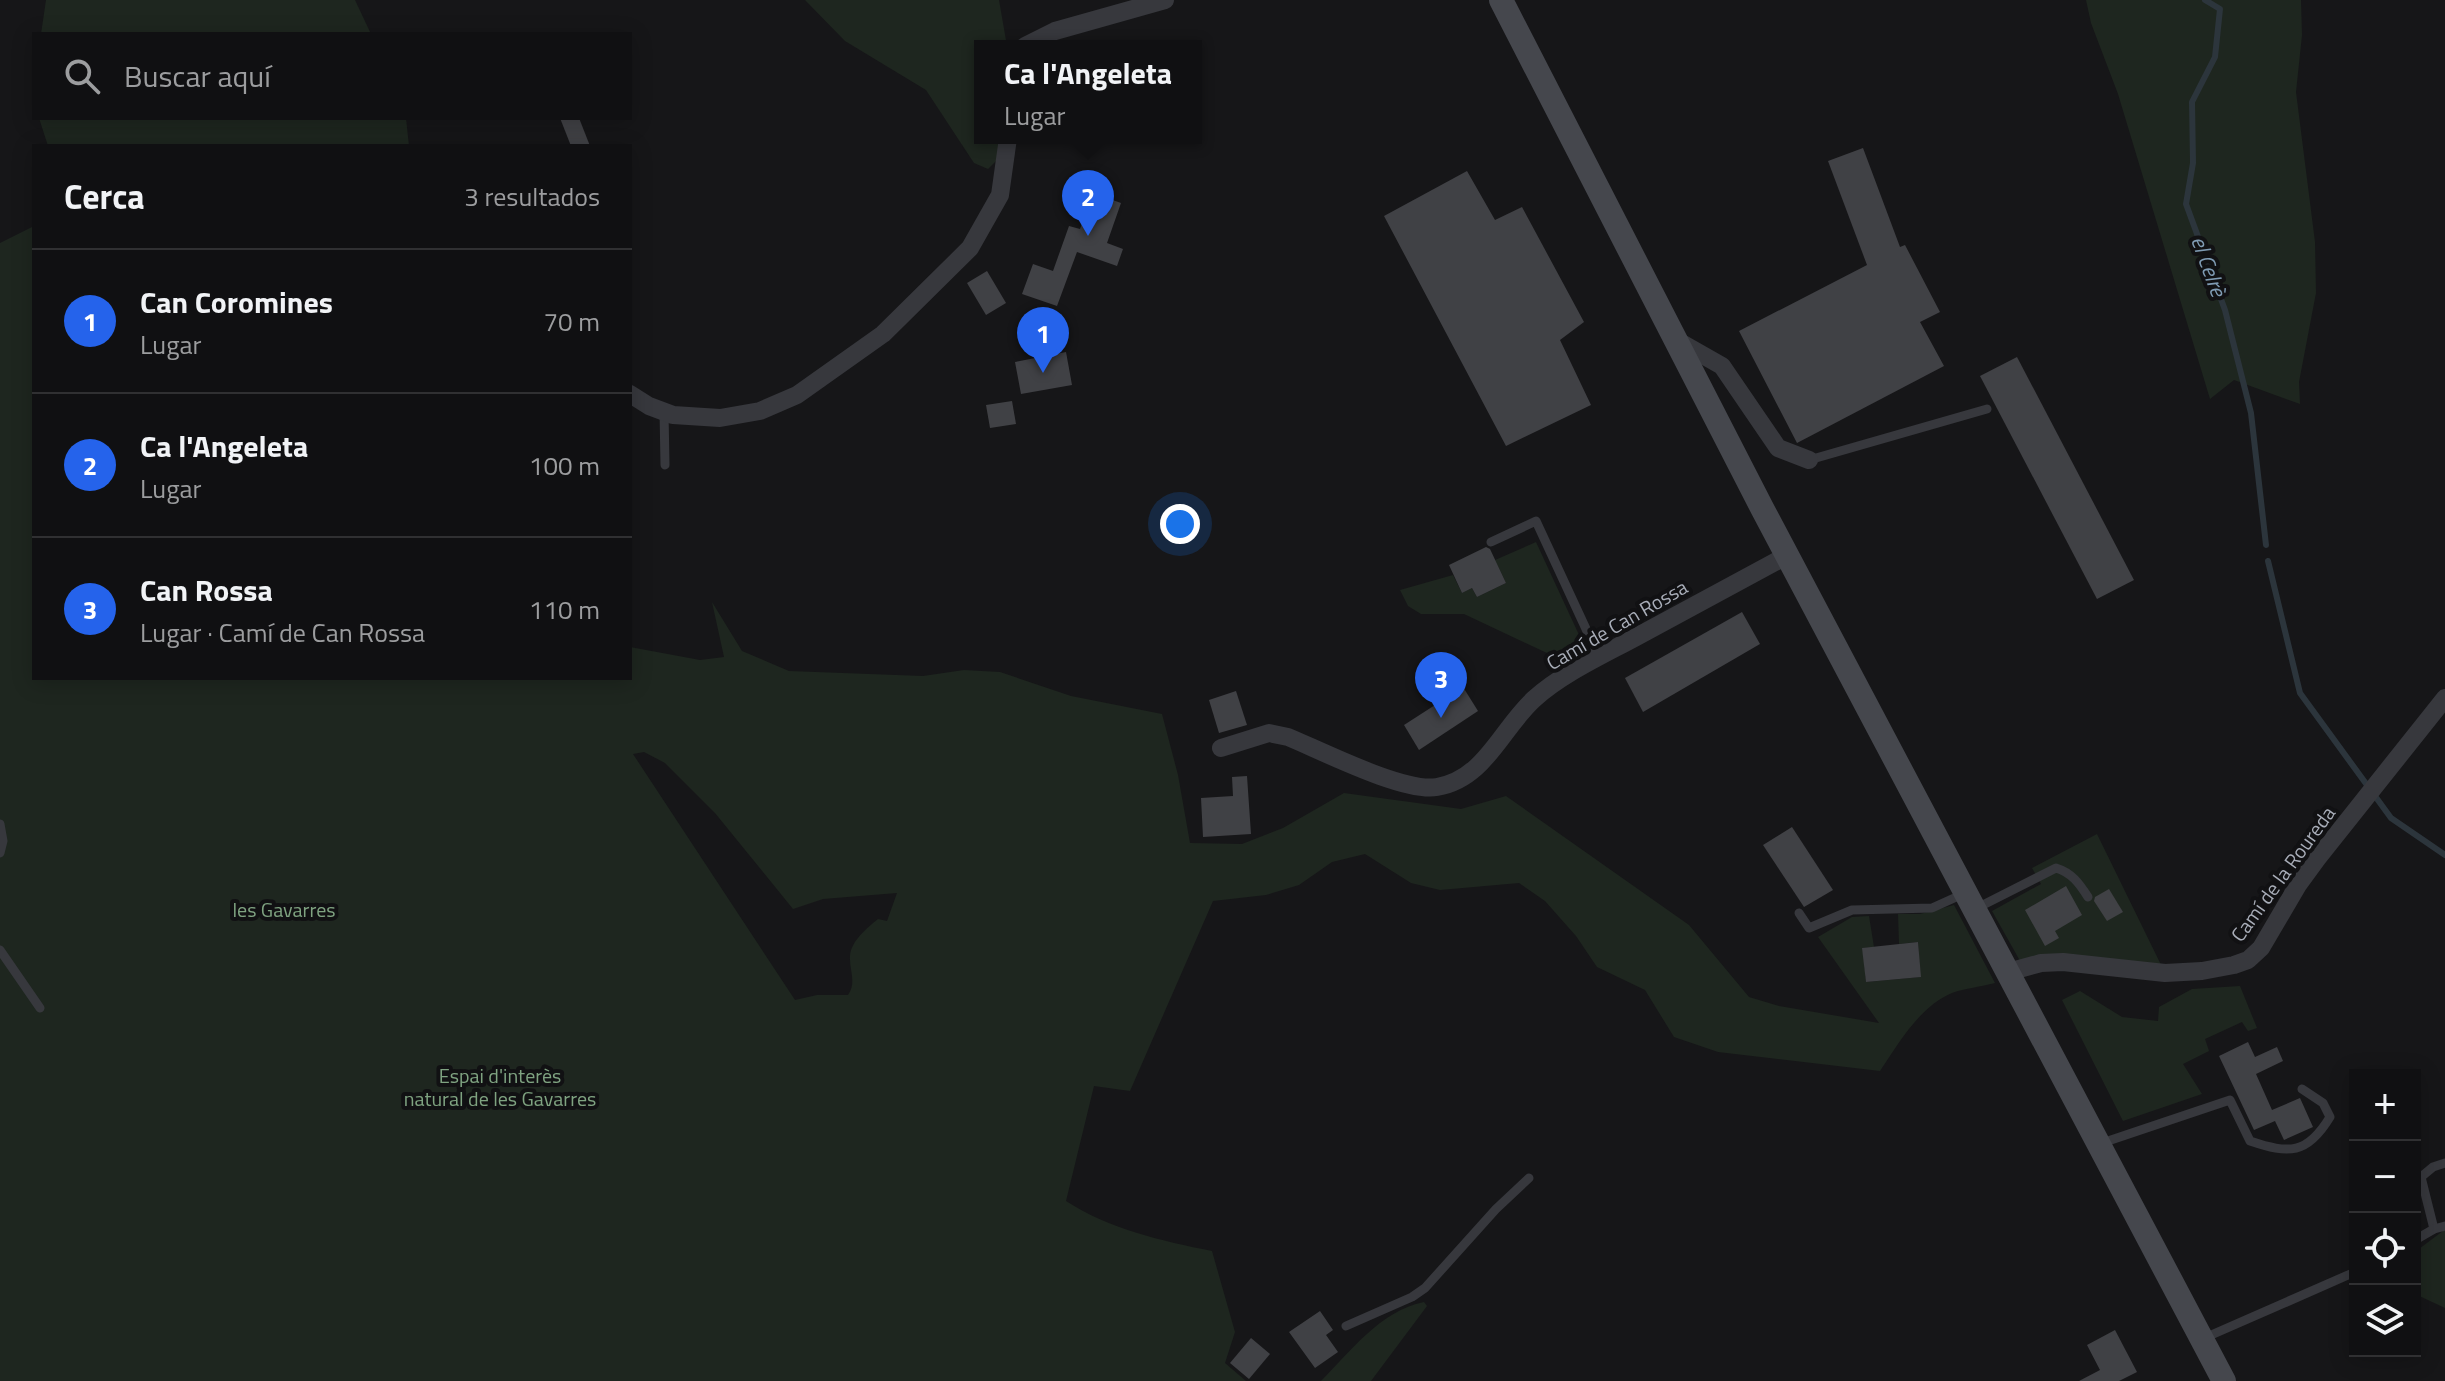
<!DOCTYPE html>
<html lang="es">
<head>
<meta charset="utf-8">
<style>
	:root { --surface:#101012; --page:#1e1e20; --text:#f1f3f6; --muted:#9c9d9f; --line:#303032; --accent:#2563eb }
	body { margin:0; font-family:"Titillium Web",sans-serif; background:var(--page); color:var(--text) }
	.controls { position:absolute; right:24px; bottom:24px; display:grid; overflow:hidden; border-radius:0px; box-shadow:0 4px 20px #0003 }
	.controls button { width:72px; height:72px; display:grid; place-items:center; padding:0; border:0; border-bottom:2px solid var(--line); background:var(--surface); color:var(--text); font:40px sans-serif }
	.you { position:absolute; left:1180px; top:524px; width:28px; height:28px; margin:-20px; border:6px solid #fff; border-radius:50%; background:#1a73e8; box-shadow:0 0 0 12px #1a73e833 }
	.badge { display:grid; place-items:center; width:52px; height:52px; border-radius:50%; background:var(--accent); color:#fff; font-size:26px; font-weight:700 }
	.pin { position:absolute; translate:-50% -66px; filter:drop-shadow(0 2px 4px #0008) }
	.pin::after { content:''; position:absolute; top:42px; width:28px; height:24px; background:inherit; clip-path:polygon(0 0,100% 0,50% 100%) }
	.popup { position:absolute; left:974px; top:40px; width:228px; height:104px; box-sizing:border-box; display:grid; place-content:center; border-radius:0px; background:var(--surface); filter:drop-shadow(0 2px 6px #0005); font-size:26px; white-space:nowrap; color:var(--muted) }
	.popup b { font-size:30px; color:var(--text) }
	.popup::after { content:''; position:absolute; left:50%; top:100%; margin-left:-16px; border:16px solid transparent; border-top-color:var(--surface) }
	.list { margin:0; padding:0; list-style:none }
	h2 { display:flex; justify-content:space-between; align-items:center; height:104px; margin:0; padding:0 32px; font-size:34px }
	h2 small { font-size:26px; font-weight:400; color:var(--muted) }
	.list li { display:grid; grid-template-columns:52px 1fr auto; gap:24px; align-items:center; box-sizing:border-box; height:144px; padding:0 32px; border-top:2px solid var(--line) }
	.list b { display:block; font-size:30px; white-space:nowrap }
	.list p { margin:0; font-size:26px; white-space:nowrap; color:var(--muted) }
	.list em { font-size:26px; font-style:normal; color:var(--muted) }
	.icon { flex:none; width:44px; height:44px; fill:none; stroke:currentColor; stroke-width:2; stroke-linecap:round; stroke-linejoin:round }
	.map { position:relative; flex:none; width:2445px; height:1381px; overflow:hidden }
	.search { position:absolute; background:var(--surface); box-shadow:0 4px 20px #0003; left:32px; top:32px; width:600px; height:88px; display:flex; align-items:center; gap:20px; box-sizing:border-box; padding:0 28px; border-radius:0px; color:var(--muted); font-size:30px }
	.panel { position:absolute; background:var(--surface); box-shadow:0 4px 20px #0003; left:32px; top:144px; width:600px; height:536px; border-radius:0px }
	.map>svg:first-child { display:block }
</style>
</head>
<body>
<div class="map">
<svg width="2445" height="1381" viewBox="0 0 2445 1381">
	<rect width="100%" height="100%" fill="#161618"/>
	<g fill="#1e261f" fill-rule="evenodd">
		<polygon points="46,0 355,0 371,34 41,34"/>
		<polygon points="805,0 999,0 1007,46 980,46 980,138 1002,138 1000,157 988,169 974,163 926,90 845,41"/>
		<polygon points="2086,0 2301,0 2302,35 2296,92 2315,242 2316,293 2299,382 2300,404 2234,380 2210,399 2118,94 2091,23"/>
		<polygon points="39,118 406,118 409,146 48,146"/>
		<path d="M34 226V678H630V647L700 660 724 657 712 602 742 651 789 671 923 676 964 670 1000 672 1071 696 1162 714 1178 775 1190 843 1242 844 1283 828 1344 793 1461 809 1506 796 1689 925 1749 997 1779 1006 1879 1023 1818 937 1852 917 1869 916 1874 947 1863 948 1866 982 1920 977 1918 942 1899 944 1898 914H1920L1954 905 1995 983C1981 987 1965 988 1952 993 1919 1007 1899 1043 1880 1071L1718 1052 1674 1037 1645 990 1597 967 1576 936 1545 901 1519 883 1440 890 1411 883 1365 854 1332 862 1299 885 1266 895 1213 901 1130 1091 1094 1086 1066 1201C1109 1229 1162 1241 1212 1251L1235 1332 1225 1363 1246 1381H0V243ZM644 752 665 763 715 813 793 909 823 899 897 893 887 921 878 919C867 928 851 941 850 956 849 970 857 982 848 995H817L795 1000 633 754Z"/>
		<polygon points="1536,542 1586,650 1564,661 1464,614 1421,614 1408,606 1400,590 1453,575 1462,593 1472,588 1477,597 1506,583 1495,560"/>
		<polygon points="2097,834 2165,973 2024,968 1992,911 2041,884 2032,868"/>
		<polygon points="2240,986 2257,1028 2248,1031 2242,1022 2205,1039 2209,1051 2183,1064 2202,1094 2123,1121 2062,1000 2080,991 2122,1017 2158,1021 2159,1007 2192,989"/>
		<polygon points="2443,1231 2445,1231 2445,1308 2415,1294 2415,1252"/>
		<path d="M1424 1302 1427 1306 1371 1381H1321C1351 1351 1380 1311 1424 1302Z"/>
	</g>
	<g fill="none" stroke-linecap="round" stroke-linejoin="round">
		<g stroke="#2c353c" stroke-width="6">
			<polyline points="2205,0 2220,9 2215,57 2192,102 2193,163 2186,204 2225,310 2251,413 2266,545"/>
			<polyline points="2268,561 2300,693 2391,818 2445,855"/>
		</g>
	</g>
	<g fill="#404145">
		<polygon points="560,118 579,118 590,146 571,146"/>
		<polygon points="1863,148 1900,247 1905,245 1940,312 1920,322 1944,366 1797,443 1739,331 1867,265 1828,161"/>
		<polygon points="1467,171 1495,220 1522,207 1584,322 1560,340 1591,405 1506,446 1384,216"/>
		<polygon points="1093,193 1121,203 1107,243 1123,249 1117,266 1077,252 1057,306 1022,294 1033,264 1053,271 1069,226 1080,229"/>
		<polygon points="987,271 1006,303 986,315 967,283"/>
		<polygon points="1066,352 1072,385 1021,394 1015,362"/>
		<polygon points="2017,357 2134,580 2097,599 1980,376"/>
		<polygon points="1012,401 1016,424 990,428 986,405"/>
		<polygon points="1486,547 1490,549 1506,583 1477,597 1472,588 1462,593 1449,565"/>
		<polygon points="1742,612 1760,644 1643,712 1625,678"/>
		<polygon points="1463,687 1478,711 1419,750 1404,725"/>
		<polygon points="1236,691 1247,725 1219,733 1209,700"/>
		<polygon points="1247,776 1251,834 1203,837 1201,798 1233,796 1232,777"/>
		<polygon points="1792,827 1833,890 1804,907 1763,845"/>
		<polygon points="2066,886 2082,915 2055,931 2059,938 2045,946 2025,910"/>
		<polygon points="2109,889 2123,912 2107,921 2094,901 2095,897"/>
		<polygon points="1918,942 1921,977 1866,982 1862,948"/>
		<polygon points="2248,1042 2255,1057 2277,1047 2283,1061 2256,1074 2272,1110 2300,1098 2313,1127 2284,1140 2275,1121 2254,1130 2219,1056"/>
		<polygon points="1320,1311 1333,1330 1326,1335 1338,1352 1315,1368 1289,1332"/>
		<polygon points="2115,1330 2137,1372 2119,1381 2079,1381 2100,1370 2087,1345"/>
		<polygon points="1251,1338 1270,1354 1249,1379 1230,1363"/>
	</g>
	<g fill="none" stroke-linecap="round" stroke-linejoin="round">
		<g stroke="#37383d" stroke-width="9">
			<polyline points="664,411 665,465"/>
			<polyline points="1809,460 1987,409"/>
			<polyline points="1491,542 1536,521 1599,657"/>
			<polyline points="0,824 3,841 0,853"/>
			<path d="M1975 909 2056 868C2072 873 2079 883 2088 897"/>
			<polyline points="1799,913 1809,928 1852,910 1932,908 1963,894"/>
			<polyline points="0,950 40,1008"/>
			<path d="M2102 1143 2230 1100 2250 1141C2289 1154 2307 1155 2330 1117L2323 1103 2302 1089"/>
			<polyline points="2434,1229 2421,1177 2433,1167 2445,1163"/>
			<polyline points="2415,1240 2434,1229 2445,1226"/>
			<polyline points="1346,1326 1412,1297 1425,1288 1496,1209 1529,1178"/>
			<polyline points="2202,1339 2355,1272"/>
		</g>
		<g stroke="#37383d" stroke-width="18">
			<polyline points="1025,46 1055,31 1165,0"/>
			<polyline points="1678,341 1722,366 1778,448 1809,460"/>
			<polyline points="630,394 649,406 673,415 720,418 760,411 797,395 883,334 970,248 1000,195 1008,138"/>
			<path d="M1221 748 1269 733 1288 737C1322 751 1404 793 1437 787 1485 779 1501 729 1534 699 1563 673 1603 655 1638 636 1688 609 1738 582 1788 555"/>
			<polyline points="2008,972 2041,963 2063,962 2165,973 2202,971 2234,965 2248,960 2261,948 2298,885 2317,859 2445,698"/>
		</g>
		<polyline stroke="#45474d" stroke-width="24" points="1501,0 1762,508 2224,1381"/>
	</g>
	<g text-anchor="middle" stroke-width="8" stroke-linejoin="round" paint-order="stroke">
		<g font-size="20" fill="#a8adb8" stroke="#111113">
			<text transform="translate(1617 625) rotate(-30)" y="7">Camí de Can Rossa</text>
			<text transform="translate(2283 874) rotate(-54)" y="7">Camí de la Roureda</text>
		</g>
		<g font-size="20" fill="#7fa381" stroke="#111113">
			<text x="284" y="917">les Gavarres</text>
			<text x="500" y="1083">Espai d'interès<tspan x="500" dy="23">natural de les Gavarres</tspan></text>
		</g>
		<g font-size="22" font-style="italic" fill="#7f9bb3" stroke="#111113">
			<text transform="translate(2209 266) rotate(70)" y="8">el Celrè</text>
		</g>
	</g>
</svg>
<div class="controls">
<button>+</button>
<button>−</button>
<button><svg class="icon" aria-label="locate" viewBox="0 0 24 24"><circle cx="12" cy="12" r="6"/><path d="M12 2v4M12 18v4M2 12h4M18 12h4"/></svg></button>
<button><svg class="icon" aria-label="layers" viewBox="0 0 24 24"><path d="M12 4l9 5-9 5-9-5zM3 14l9 5 9-5"/></svg></button>
</div>
<div class="you"></div>
<div class="pin badge" style="left:1043px;top:373px">1</div>
<div class="pin badge" style="left:1088px;top:236px">2</div>
<div class="popup"><b>Ca l'Angeleta</b>Lugar</div>
<div class="pin badge" style="left:1441px;top:718px">3</div>
<div class="search"><svg class="icon" aria-label="search" viewBox="0 0 24 24"><circle cx="10" cy="10" r="6"/><path d="M15 15l6 6"/></svg>Buscar aquí</div>
<section class="panel">
<h2>Cerca<small>3 resultados</small></h2>
<ul class="list">
<li><span class="badge">1</span><div><b>Can Coromines</b><p>Lugar</p></div><em>70 m</em></li>
<li><span class="badge">2</span><div><b>Ca l'Angeleta</b><p>Lugar</p></div><em>100 m</em></li>
<li><span class="badge">3</span><div><b>Can Rossa</b><p>Lugar · Camí de Can Rossa</p></div><em>110 m</em></li>
</ul>
</section>
</div>
</body>
</html>
